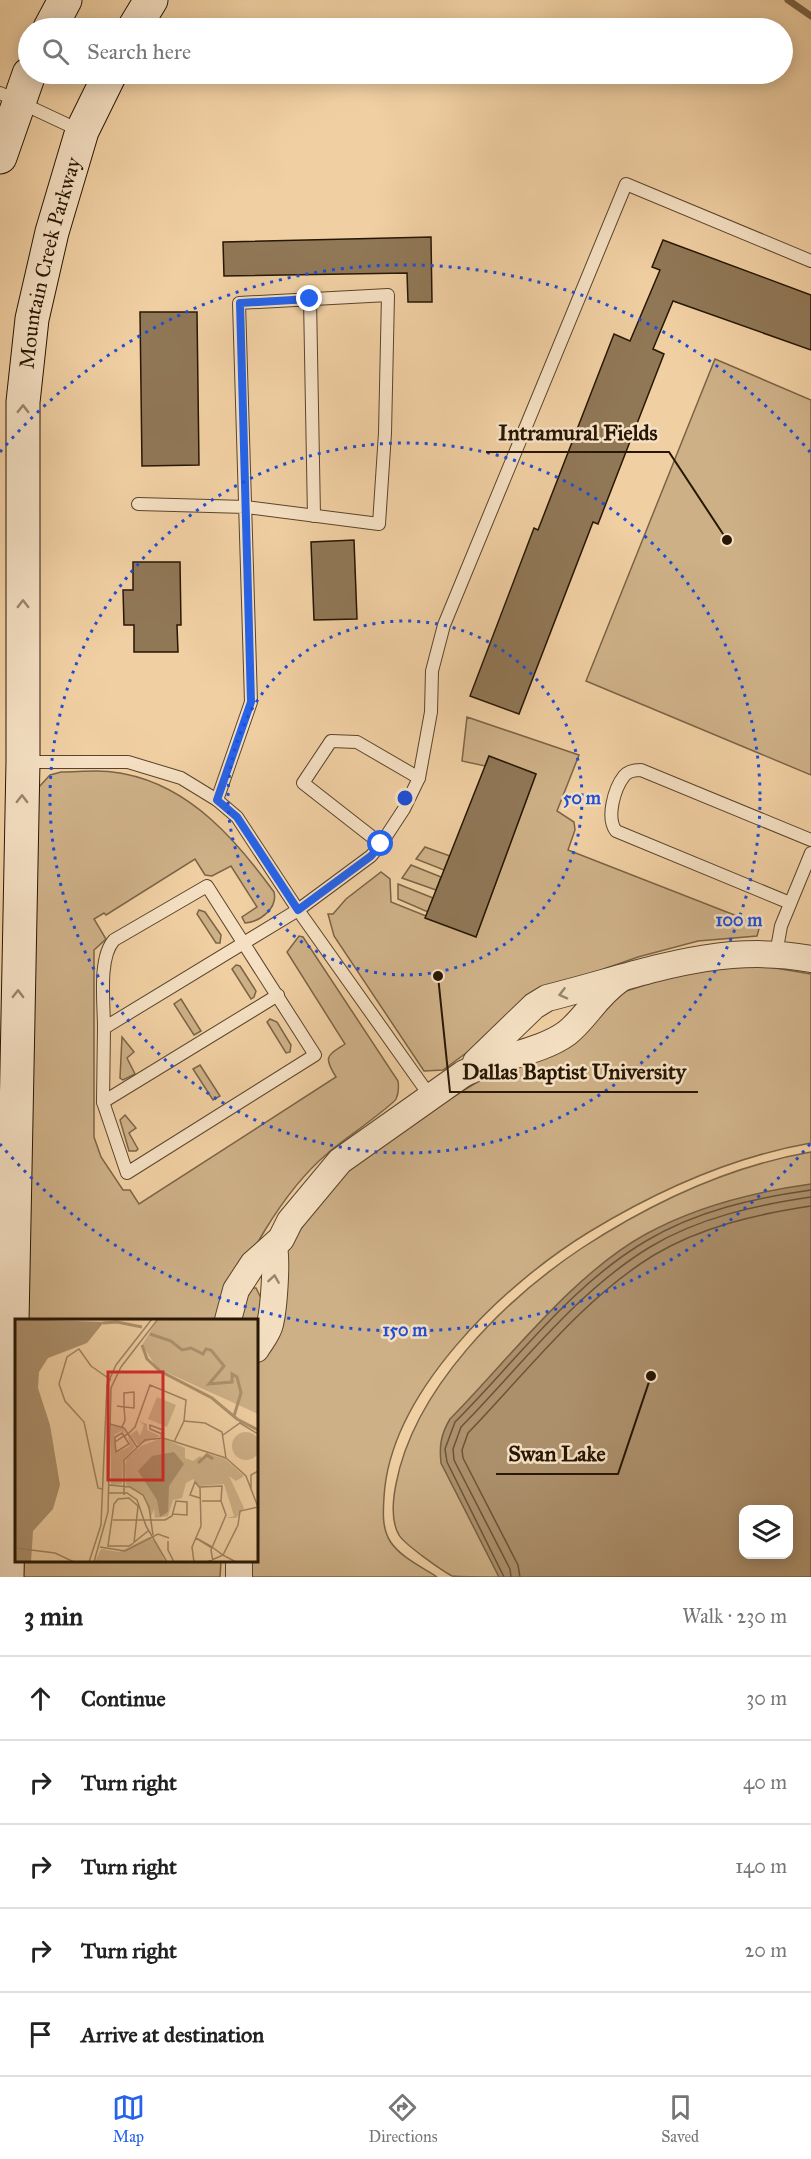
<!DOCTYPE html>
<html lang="en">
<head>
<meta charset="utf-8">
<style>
	:root { --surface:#fff; --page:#f2f2f2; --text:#222; --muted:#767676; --line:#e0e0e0; --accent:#2563eb }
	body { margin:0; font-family:"IM FELL Great Primer",serif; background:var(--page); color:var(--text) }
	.controls { position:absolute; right:18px; bottom:18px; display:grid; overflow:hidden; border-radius:12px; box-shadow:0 3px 15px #0003 }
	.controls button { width:54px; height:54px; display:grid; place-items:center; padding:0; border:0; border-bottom:2px solid var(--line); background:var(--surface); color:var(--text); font:30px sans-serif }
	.stop { position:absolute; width:18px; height:18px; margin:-14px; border:4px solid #2563eb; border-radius:50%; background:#fff }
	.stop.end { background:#2563eb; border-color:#fff; box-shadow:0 2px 6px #0008 }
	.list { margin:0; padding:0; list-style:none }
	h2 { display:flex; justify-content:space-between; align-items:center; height:78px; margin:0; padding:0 24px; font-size:26px }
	h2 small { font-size:20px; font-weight:400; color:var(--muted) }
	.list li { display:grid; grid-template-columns:39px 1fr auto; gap:18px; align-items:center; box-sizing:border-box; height:84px; padding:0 24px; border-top:2px solid var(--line) }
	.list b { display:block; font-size:22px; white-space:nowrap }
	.list em { font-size:20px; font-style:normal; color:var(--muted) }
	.icon { flex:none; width:33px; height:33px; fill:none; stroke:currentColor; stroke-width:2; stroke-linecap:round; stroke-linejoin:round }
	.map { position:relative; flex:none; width:811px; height:1577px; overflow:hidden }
	.search { position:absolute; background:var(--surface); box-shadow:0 3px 15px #0003; left:18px; right:18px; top:18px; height:66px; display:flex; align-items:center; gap:15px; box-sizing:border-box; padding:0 21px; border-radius:33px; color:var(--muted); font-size:22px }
	.sheet { height:498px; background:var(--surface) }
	nav { display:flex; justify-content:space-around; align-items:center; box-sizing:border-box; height:84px; border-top:2px solid var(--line); background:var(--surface); font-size:16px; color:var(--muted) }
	nav a { display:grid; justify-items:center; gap:3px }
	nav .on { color:var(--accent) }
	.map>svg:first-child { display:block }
</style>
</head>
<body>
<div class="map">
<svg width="811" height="1577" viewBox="0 0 811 1577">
	<rect width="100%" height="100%" fill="#f0cfa2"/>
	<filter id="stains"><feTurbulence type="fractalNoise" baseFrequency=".00333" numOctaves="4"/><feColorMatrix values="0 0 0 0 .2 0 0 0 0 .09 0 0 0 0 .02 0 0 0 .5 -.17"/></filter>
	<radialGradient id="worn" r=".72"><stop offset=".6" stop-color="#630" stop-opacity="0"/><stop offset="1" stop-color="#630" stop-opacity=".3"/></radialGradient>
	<g fill="#ceb087" stroke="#7a6446" stroke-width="1.5" fill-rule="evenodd">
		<polygon points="715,359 811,400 811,775 586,681"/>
		<polygon points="467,717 579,755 557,811 574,822 575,830 568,850 760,925 757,936 698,941 638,957 559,985 443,1070 424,1071 334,936 328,914 333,914 346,899 381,872 390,879 391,902 476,936 536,774 489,756 485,766 462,761"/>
		<path d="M61 772C82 772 104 769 125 774 191 787 237 841 274 892 278 908 260 922 245 923L242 917 257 907 231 866 212 876 205 875 195 859 106 915 104 913 94 919 106 939 94 950V1137L101 1157 123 1190H130L139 1204 336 1077C323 1056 327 1056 345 1044L287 952 299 936 303 937 398 1081C399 1088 399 1093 396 1099 392 1106 338 1144 328 1153 279 1194 245 1263 218 1320H18L38 788 50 775Z"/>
		<polygon points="425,847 450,856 444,870 416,859"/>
		<polygon points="411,865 441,877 436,890 402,878"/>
		<polygon points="398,884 433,898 428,912 398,899"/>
		<polygon points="199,910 205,912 221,935 220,943 216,943 197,914"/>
		<polygon points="236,965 240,966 256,991 254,997 251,999 232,969"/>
		<path d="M763 966 811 974V1143C731 1157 658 1190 589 1232 504 1284 390 1392 384 1497 383 1512 382 1528 390 1541 400 1557 422 1567 437 1577H249V1561L256 1560V1367L275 1329 287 1250 319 1201 356 1163 406 1126 623 992 673 976 722 967Z"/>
		<polygon points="181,999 201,1031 194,1035 174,1004"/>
		<polygon points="270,1019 277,1022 291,1045 290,1052 286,1053 267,1022"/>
		<polygon points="122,1037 134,1052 127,1058 135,1074 123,1080 120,1078"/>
		<polygon points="200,1065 220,1096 213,1100 193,1069"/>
		<polygon points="125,1115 136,1128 129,1133 138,1149 136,1151 129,1151 120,1120"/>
		<path d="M811 1152V1577C715 1577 620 1577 524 1577 511 1577 461 1577 452 1576 441 1570 404 1544 399 1535 390 1520 393 1499 396 1484 414 1389 504 1300 582 1248 651 1203 730 1166 811 1152ZM744 1510H788V1554H744Z"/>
		<polygon points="252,1288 256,1288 262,1300 257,1324 256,1320 234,1320"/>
		<polygon points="17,1561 221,1561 220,1577 17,1577"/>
	</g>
	<path fill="#ac906c" stroke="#776042" stroke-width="1.5" fill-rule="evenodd" d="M811 1184V1577H499L441 1463C439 1446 441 1434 450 1419 509 1359 573 1274 646 1234 697 1206 753 1192 811 1184ZM744 1510H788V1554H744Z"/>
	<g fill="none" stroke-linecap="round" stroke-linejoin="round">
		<g stroke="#6a5438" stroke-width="1.5">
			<path d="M504 1577 447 1462 445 1449 455 1422C516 1361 571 1285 646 1241 696 1211 754 1198 811 1190"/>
			<path d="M511 1577 510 1569 454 1460 453 1449 461 1427C521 1366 576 1292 650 1247 698 1218 756 1205 811 1197"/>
			<path d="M520 1577 518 1565 463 1458 462 1450 468 1433C527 1372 581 1300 654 1255 701 1227 757 1214 811 1206"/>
		</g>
		<polyline stroke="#776042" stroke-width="7" points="788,0 811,16"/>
	</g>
	<g fill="#907756" stroke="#271704" stroke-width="1.5">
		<polygon points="431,237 432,302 408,302 407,273 224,276 223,242"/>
		<polygon points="663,240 811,295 811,350 673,301 653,349 664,354 598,524 593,522 519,714 470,696 534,528 538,530 614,334 630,341 660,270 652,267"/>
		<polygon points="140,312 197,312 199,465 142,466"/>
		<polygon points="354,540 357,619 314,620 311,542"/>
		<polygon points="133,562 180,562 181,625 177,625 178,652 134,652 134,625 124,625 123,590 133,590"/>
		<polygon points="489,756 536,774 476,937 425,918"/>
	</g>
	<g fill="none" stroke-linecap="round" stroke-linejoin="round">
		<defs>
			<g id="lane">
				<polyline points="0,93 81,131"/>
				<polyline points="310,299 314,516"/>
				<polyline points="138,504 246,507 379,524 385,433 388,295 239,303 251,702 217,800"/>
				<polyline points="23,762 128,762 181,778 217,800 237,817 298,910 430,1096"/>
				<polyline points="381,844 303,783 331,741 357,742 419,778"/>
				<path d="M790 903 616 831C606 818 614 789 624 776 628 771 635 770 641 770L811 840"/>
				<polyline points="776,954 781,926 811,853"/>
				<path d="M104 1028C104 1003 98 958 114 940L207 886 315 1055 127 1173 103 1102 104 1028 298 910 371 856 381 844 404 809 419 778 431 712 432 671 444 625 626 184 811 261"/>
				<polyline points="103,1102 278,995"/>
			</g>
			<g id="street">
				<path d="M476 1062 534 1006 547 998C637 976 716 941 811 959"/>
				<path d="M228 1320 236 1290 253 1264 281 1239 290 1221 340 1161 463 1074C494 1057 540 1053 567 1033 587 1017 595 997 619 980"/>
				<path d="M256 1349C261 1341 268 1333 270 1324 274 1308 277 1262 274 1247"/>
				<polyline points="239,1577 239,1560"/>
			</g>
			<g id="secondary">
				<polyline points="50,28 65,0"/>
				<polyline points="134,28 151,0"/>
				<polyline points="0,157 29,74"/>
				<path id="s1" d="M7 1577 23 762V402L32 319 52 232 82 131 110 74"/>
			</g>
		</defs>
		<use href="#lane" stroke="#59452c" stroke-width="14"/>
		<use href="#street" stroke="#59452c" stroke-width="28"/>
		<use href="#secondary" stroke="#271704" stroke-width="35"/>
		<use href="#lane" stroke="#f5e0c3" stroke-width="12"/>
		<use href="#street" stroke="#f5e0c3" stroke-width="26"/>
		<use href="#secondary" stroke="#f5e0c3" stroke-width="33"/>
	</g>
	<defs><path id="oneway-chevron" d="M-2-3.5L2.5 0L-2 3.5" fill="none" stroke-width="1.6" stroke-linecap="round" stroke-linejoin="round" transform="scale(1.5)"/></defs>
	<g stroke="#98866d">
		<use href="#oneway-chevron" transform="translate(23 409) rotate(-89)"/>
		<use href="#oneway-chevron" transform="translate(23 604) rotate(-90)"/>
		<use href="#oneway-chevron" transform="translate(22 799) rotate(-89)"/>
		<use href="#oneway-chevron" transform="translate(18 994) rotate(-89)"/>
		<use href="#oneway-chevron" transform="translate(563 994) rotate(166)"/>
		<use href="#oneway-chevron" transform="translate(274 1279) rotate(-81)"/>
	</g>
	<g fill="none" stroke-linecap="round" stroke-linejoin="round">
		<polyline stroke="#2563eb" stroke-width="8" points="310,299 240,303 251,702 217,800 237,817 298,910 371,856 381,844"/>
	</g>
	<g fill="none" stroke="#1d4ed8" stroke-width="3" stroke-dasharray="3 6">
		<circle cx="405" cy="798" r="177"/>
		<circle cx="405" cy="798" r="355"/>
		<path d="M810 1144A532 532 0 0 1 0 1144M0 452A532 532 0 0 1 810 452"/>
	</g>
	<g text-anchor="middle" stroke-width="5" stroke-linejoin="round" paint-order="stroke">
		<g font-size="21" fill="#271704" stroke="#f5e0c3">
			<text dy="7" stroke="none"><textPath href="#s1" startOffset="1317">Mountain Creek Parkway</textPath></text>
		</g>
	</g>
	<g transform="translate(15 1319)">
		<rect width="243" height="243" fill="#f0cfa2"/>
		<path d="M143 0H243V95L142 49 127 26ZM142 78 161 86 152 108 133 100ZM124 102 132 105V111L145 117 123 126 115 116 122 111 125 117 129 106ZM96 106 107 109 111 115 106 112 99 116 101 134 115 127 113 117 120 128 108 142 107 165 96 166ZM217 127a14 14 0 1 1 28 0a14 14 0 1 1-28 0ZM147 119 170 129V139L178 142 185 137 188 140 191 134 210 140 229 157 221 162 214 157 229 189 223 197 221 199H211L219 197 209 165 184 167 178 160 171 164 167 179 158 181 153 197 140 199 139 190 136 198 128 175 111 166 110 146 112 139 126 127ZM134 218 141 223 150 243H80L86 230 104 233Z" fill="#ceb087"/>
		<path d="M0 0 89 3 72 24 33 39 24 53 23 69 35 106 45 166 38 190 18 212 16 243H0ZM159 133 169 145 154 167 153 193 145 198 142 181 123 152 137 137Z" fill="#ac906c"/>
		<path fill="none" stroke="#ac906c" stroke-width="3" d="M88 4 102 3 127 8M135 15 156 22 167 31 176 29 188 35 191 30 196 31 209 47 194 65 217 63V55L222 58 226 74 219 97M127 26 132 40 145 52 197 79 222 100 243 111M183 144 192 136 198 140"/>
		<path fill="none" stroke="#a08563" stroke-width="1.5" d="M102 87 109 88 119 89V73L109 74V88L110 101 107 108M95 105 109 109 122 128M208 116 225 104 243 115M146 118 148 111 135 106V110L147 115M100 123V118L107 114 109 117 114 125 101 133 100 123 109 117 113 115 120 108 135 66 171 81 169 102M159 123 169 102 190 104 207 113 211 139M211 139 231 157 243 188M94 166 115 168 128 176 134 188 138 216M185 169 180 163 175 176 185 179M87 170 83 169 69 103 50 82 44 65 52 38 64 30 76 47 96 61M236 171V156L243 152M93 174H112L122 181 131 207 152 243M109 176V141L130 121 148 119 211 139M187 182H206M98 201H150L157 197 161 182 172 183V196L157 195M153 222V231L159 243M119 224 123 187 114 179 103 180 99 185 93 227H114L117 225 133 212M85 228 110 232 143 215 154 219M197 228 208 236 223 206 225 192 243 188M0 229 40 234 59 243M197 229 181 219 197 228M74 243 86 206 92 66 101 46 137 0M79 243 93 193 96 69 106 48 143 0M179 243 177 228 186 207 185 168 207 167 206 182M192 243 208 236 221 243M198 243 196 231 211 196 206 182"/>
		<path fill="#d62828" fill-opacity="0.15" stroke="#d62828" stroke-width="3" d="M93 53H148V161H93Z"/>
		<rect width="243" height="243" fill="none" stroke="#271704" stroke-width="3"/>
	</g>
	<circle cx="405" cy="798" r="9" fill="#1d4ed8" stroke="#f5e0c3" stroke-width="3"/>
	<g font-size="18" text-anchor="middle" font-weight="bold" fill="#1d4ed8" stroke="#f5e0c3" stroke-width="5" stroke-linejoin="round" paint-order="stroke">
		<text x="582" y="804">50 m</text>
		<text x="739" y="926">100 m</text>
		<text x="405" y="1336">150 m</text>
	</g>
	<path fill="none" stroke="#271704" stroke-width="2" d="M727 540L669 452H486M438 976L450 1092H698M651 1376L618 1474H496"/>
	<g fill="#271704" stroke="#f5e0c3" stroke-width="2">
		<circle cx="727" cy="540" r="6"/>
		<circle cx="438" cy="976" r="6"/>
		<circle cx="651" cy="1376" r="6"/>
	</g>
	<g font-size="22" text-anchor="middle" font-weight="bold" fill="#271704" stroke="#f5e0c3" stroke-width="5" stroke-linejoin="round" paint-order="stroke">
		<text x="578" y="440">Intramural Fields</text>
		<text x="574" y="1079">Dallas Baptist University</text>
		<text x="557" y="1461">Swan Lake</text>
	</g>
	<rect width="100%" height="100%" filter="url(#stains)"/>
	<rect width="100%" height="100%" fill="url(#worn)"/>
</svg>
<div class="controls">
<button><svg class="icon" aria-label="layers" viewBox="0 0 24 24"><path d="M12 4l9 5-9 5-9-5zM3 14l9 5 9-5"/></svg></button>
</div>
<div class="stop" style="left:381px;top:844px"></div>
<div class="stop end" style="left:310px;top:299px"></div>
<div class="search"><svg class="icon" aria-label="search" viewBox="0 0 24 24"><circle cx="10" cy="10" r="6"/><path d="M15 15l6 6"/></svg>Search here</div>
</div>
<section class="sheet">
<h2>3 min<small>Walk · 230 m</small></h2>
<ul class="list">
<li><svg class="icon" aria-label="ahead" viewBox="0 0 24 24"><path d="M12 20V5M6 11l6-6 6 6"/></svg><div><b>Continue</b></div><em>30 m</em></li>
<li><svg class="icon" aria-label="right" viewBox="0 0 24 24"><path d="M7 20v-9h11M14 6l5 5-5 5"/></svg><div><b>Turn right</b></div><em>40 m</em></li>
<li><svg class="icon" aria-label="right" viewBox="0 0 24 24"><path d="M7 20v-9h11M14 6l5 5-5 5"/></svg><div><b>Turn right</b></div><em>140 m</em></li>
<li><svg class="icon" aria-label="right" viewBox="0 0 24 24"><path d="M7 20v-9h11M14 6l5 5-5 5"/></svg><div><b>Turn right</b></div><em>20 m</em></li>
<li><svg class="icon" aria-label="arrive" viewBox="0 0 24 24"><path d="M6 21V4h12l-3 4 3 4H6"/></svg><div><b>Arrive at destination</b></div></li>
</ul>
</section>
<nav>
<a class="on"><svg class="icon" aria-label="map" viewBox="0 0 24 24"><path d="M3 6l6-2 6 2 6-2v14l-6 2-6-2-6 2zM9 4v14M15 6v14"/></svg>Map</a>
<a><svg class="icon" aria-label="directions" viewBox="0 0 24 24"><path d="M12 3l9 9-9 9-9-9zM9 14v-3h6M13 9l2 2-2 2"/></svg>Directions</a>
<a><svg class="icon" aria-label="saved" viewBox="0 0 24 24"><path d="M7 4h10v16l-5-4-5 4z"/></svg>Saved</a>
</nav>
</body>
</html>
